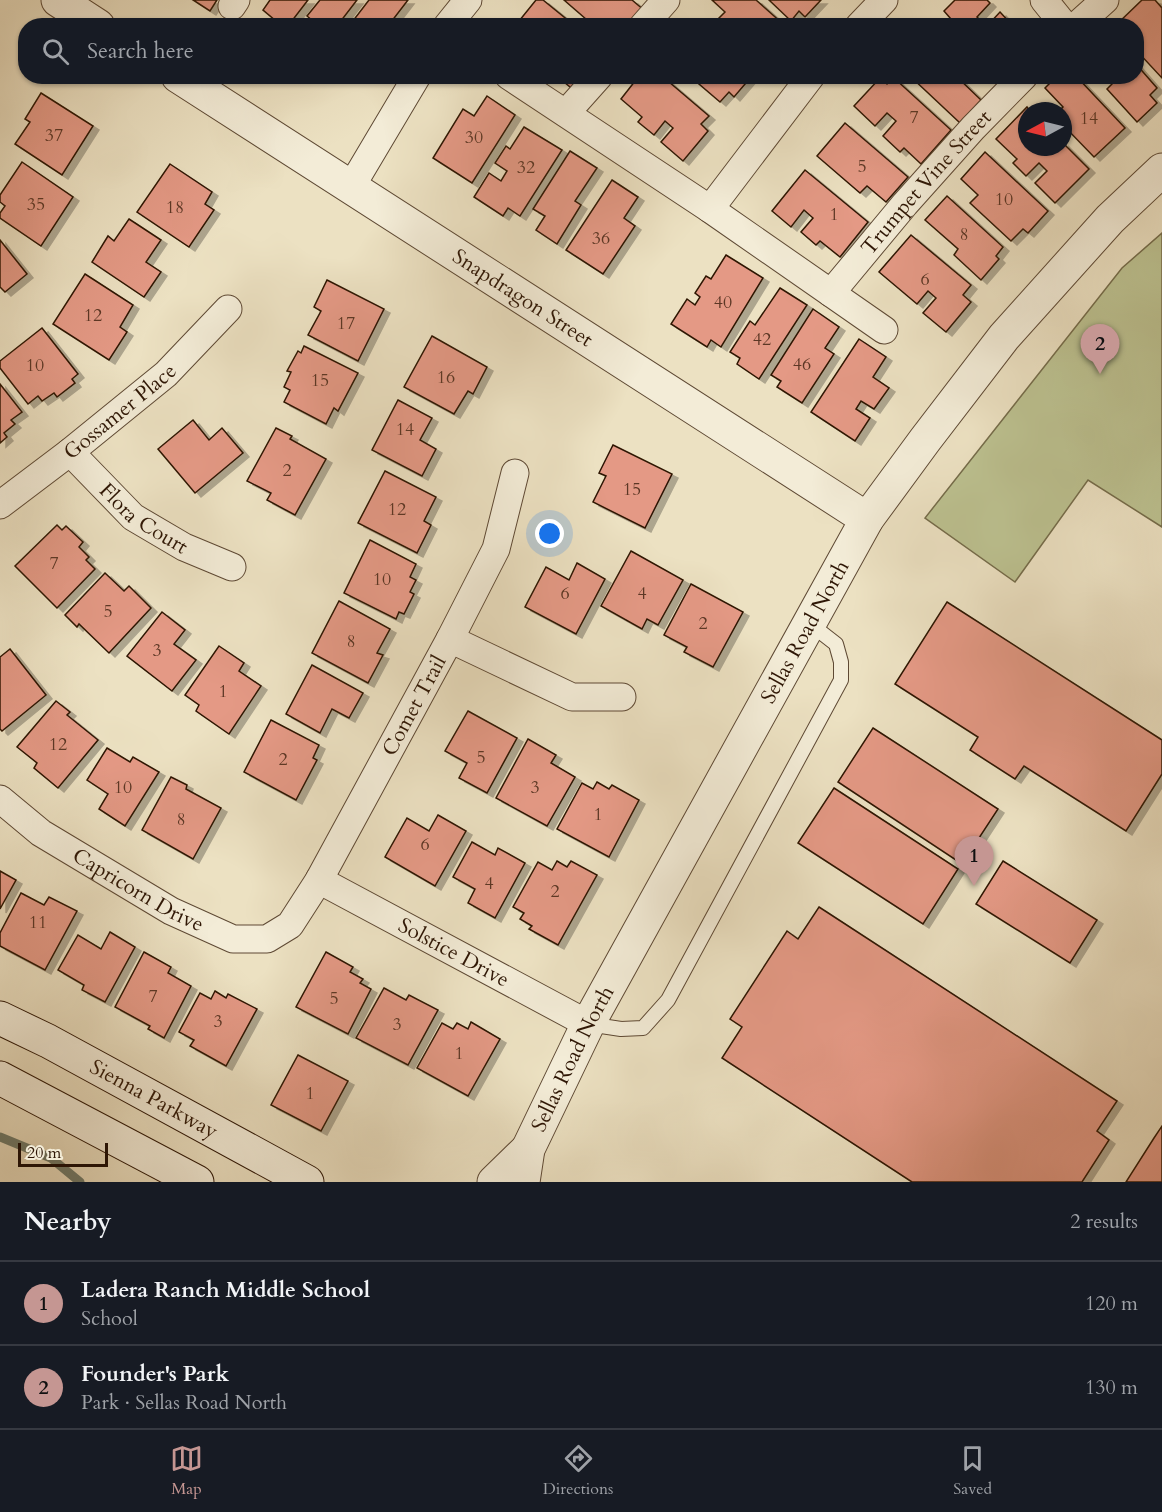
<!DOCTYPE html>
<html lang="en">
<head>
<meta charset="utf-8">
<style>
	:root { --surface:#171b24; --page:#20242c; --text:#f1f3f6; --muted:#9ea1a6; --line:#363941; --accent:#c59692 }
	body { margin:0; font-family:Cardo,serif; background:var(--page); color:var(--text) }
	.compass { position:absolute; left:1018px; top:102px; width:54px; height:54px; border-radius:50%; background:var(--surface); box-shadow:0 2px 4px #0004; rotate:263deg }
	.scale { position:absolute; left:18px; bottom:15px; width:90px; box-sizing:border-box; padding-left:6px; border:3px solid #2e1605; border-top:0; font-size:16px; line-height:21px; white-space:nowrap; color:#2e1605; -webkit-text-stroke:4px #f3ecd7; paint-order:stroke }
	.you { position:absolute; left:550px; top:534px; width:21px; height:21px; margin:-15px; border:4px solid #fff; border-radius:50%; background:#1a73e8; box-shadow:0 0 0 9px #1a73e833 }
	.badge { display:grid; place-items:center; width:39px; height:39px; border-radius:50%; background:var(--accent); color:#111; font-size:20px; font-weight:700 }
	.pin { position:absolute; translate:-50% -50px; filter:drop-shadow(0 2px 3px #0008) }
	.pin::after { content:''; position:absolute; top:32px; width:21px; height:18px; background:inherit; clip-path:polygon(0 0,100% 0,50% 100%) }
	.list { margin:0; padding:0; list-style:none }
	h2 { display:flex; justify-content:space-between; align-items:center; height:78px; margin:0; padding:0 24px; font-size:26px }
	h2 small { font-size:20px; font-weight:400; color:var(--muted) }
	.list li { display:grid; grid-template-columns:39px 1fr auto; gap:18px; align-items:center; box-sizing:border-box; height:84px; padding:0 24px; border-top:2px solid var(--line) }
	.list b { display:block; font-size:22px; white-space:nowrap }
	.list p { margin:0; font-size:20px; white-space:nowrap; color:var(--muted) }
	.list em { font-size:20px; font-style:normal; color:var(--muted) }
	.icon { flex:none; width:33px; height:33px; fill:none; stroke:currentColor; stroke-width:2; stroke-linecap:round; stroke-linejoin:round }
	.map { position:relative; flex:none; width:1162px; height:1182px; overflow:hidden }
	.search { position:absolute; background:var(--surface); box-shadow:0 2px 4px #0004; left:18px; right:18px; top:18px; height:66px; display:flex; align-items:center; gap:15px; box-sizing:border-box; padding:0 21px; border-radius:24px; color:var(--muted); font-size:22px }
	.sheet { height:246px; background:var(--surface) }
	nav { display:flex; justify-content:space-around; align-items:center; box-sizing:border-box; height:84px; border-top:2px solid var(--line); background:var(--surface); font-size:16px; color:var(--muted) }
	nav a { display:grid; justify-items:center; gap:3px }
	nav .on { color:var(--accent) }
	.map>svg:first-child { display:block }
</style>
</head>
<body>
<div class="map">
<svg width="1162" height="1182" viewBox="0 0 1162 1182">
	<defs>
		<filter id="shadow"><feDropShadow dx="6" dy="4" stdDeviation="0" flood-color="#0004"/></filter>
	</defs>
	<rect width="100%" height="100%" fill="#ece1c2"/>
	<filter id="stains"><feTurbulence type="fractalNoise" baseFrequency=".00333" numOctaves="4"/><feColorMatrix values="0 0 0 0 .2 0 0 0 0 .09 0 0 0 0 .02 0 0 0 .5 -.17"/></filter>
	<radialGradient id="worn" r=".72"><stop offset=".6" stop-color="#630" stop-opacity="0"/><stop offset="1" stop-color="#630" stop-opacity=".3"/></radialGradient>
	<polygon fill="#bcc190" stroke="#756c4a" stroke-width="1.5" points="1162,233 1162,527 1088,480 1015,582 925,518 1122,268"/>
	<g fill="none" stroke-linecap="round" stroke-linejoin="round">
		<polyline stroke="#6e7b6c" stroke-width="9" points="0,1137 51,1158 80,1182"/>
	</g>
	<g fill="#e49985" stroke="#2e1605" stroke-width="1.5" filter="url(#shadow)">
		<polygon points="193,0 217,0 210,11"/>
		<polygon points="270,0 308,0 288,26 282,26 263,10"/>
		<polygon points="320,0 357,0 337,26 319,26 307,16"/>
		<polygon points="369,0 408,0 388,26 349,26"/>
		<polygon points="536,0 543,0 575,26 515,26"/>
		<polygon points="564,0 632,0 645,11 634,26 611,26 605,20 601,26 594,26"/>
		<polygon points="712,0 756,0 783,24 781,26 723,26 717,20 725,12"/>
		<polygon points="769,0 821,0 805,17 799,11 791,21"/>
		<polygon points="955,0 987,0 990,3 977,17 986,26 945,26 951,19 944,11"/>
		<polygon points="1142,0 1155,0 1162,8 1162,78 1136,50 1136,26 1115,26"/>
		<polygon points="1000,12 1013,26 987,26"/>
		<polygon points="1136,64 1157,88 1150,95 1157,103 1137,122 1107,89 1112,84 1105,76 1136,76"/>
		<polygon points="557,76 589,76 577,93"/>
		<polygon points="639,76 662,76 709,116 701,124 708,131 683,161 661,142 673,128 665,121 654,135 638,122 642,117 621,99"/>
		<polygon points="693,76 750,76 751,77 734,97 729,92 720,102 692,78"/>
		<polygon points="910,76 956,76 981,100 960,123"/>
		<polygon points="1057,76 1076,76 1125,128 1094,157 1063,125 1063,111 1059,111 1063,107 1045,88"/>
		<polygon points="893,77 951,130 921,164 904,148 900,152 883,136 896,121 887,113 875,126 854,106 880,78 887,84"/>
		<polygon points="41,93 93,126 62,175 15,144 30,122 25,119"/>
		<polygon points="487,96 515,115 472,183 433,158 463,109 474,116"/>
		<polygon points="1027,107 1030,111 1027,111 1027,147 1063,147 1063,143 1089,169 1055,203 1035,183 1047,171 1039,163 1026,176 1013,163 1017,159 996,139"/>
		<polygon points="845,123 908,177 886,202 867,186 860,193 817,156"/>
		<polygon points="524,127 562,150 520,216 508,208 503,216 474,197 489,173 501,181 507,171 495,163 506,146 510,149"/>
		<polygon points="570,151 597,168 575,201 581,205 557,244 536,230 545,216 533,209"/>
		<polygon points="985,152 1048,211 1028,233 1023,229 1011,241 970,203 978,195 961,179"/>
		<polygon points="22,162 73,197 41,246 0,218 0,213 5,206 0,202 0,195"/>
		<polygon points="170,164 212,192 205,204 214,210 189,247 137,212"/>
		<polygon points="805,170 868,222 840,257 820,241 816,245 801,232 813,218 804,210 791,227 772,211"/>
		<polygon points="612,180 638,197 624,218 635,226 603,274 566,250"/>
		<polygon points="947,196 1003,247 996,256 999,259 981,280 954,255 958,249 925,220"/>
		<polygon points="129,219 161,240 146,262 161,272 144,297 92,262 108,236 114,241"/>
		<polygon points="911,235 971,285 963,295 971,302 946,332 923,313 936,298 928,291 917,304 879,272"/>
		<polygon points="0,240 27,274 5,292 0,287"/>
		<polygon points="726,255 763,278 721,347 711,340 707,347 671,324 687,299 695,305 700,297 695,293 706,276 711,279"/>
		<polygon points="85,274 133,305 120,327 127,332 109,360 53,324"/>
		<polygon points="327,280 384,309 358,361 308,335 321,311 314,307"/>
		<polygon points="780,288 807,305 759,379 737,364 740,358 730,352 750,321 755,325"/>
		<polygon points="813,309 839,327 825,348 834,354 802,403 777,387 781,381 771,375"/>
		<polygon points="42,328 78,374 72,379 75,383 57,397 54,393 42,401 38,396 28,404 0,368 0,361"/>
		<polygon points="432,336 487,367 473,394 468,391 454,414 404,387"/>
		<polygon points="859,339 886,357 873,377 889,388 874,409 861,401 856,409 870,418 855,441 811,412"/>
		<polygon points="304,346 358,373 338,411 334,408 326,424 284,402 290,390 284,387 291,372 287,371 298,351 301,353"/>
		<polygon points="0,384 22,412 11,420 15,424 4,433 7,437 0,443"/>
		<polygon points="398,400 432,418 420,440 436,449 422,476 372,450"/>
		<polygon points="193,420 209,440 222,428 243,453 195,493 158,449"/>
		<polygon points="276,428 292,436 290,439 326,459 295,515 267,500 271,493 247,481"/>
		<polygon points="613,445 672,474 645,528 593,502 606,476 599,473"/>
		<polygon points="385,471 436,497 424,521 431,525 417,553 358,523"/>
		<polygon points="57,525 62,530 66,526 83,542 79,547 89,557 86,560 95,569 57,608 15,566"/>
		<polygon points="370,540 416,564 410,577 416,580 410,592 414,594 404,614 399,612 396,619 344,593"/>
		<polygon points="631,551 683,580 658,625 647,619 642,629 601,606"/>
		<polygon points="577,563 605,579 576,634 525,607 546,567 569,580"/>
		<polygon points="105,573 124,591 129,586 151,608 109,653 79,624 77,627 65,615"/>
		<polygon points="691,584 743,612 713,667 684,652 687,647 664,635"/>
		<polygon points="339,601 390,629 377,653 383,655 368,683 312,653"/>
		<polygon points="947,602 1162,740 1162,774 1126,831 1024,766 1015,779 970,750 978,737 895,684"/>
		<polygon points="162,612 185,630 174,644 196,660 172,691 127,656"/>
		<polygon points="219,646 244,663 239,671 261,686 229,734 196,711 199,705 185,695"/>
		<polygon points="10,649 46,695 2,731 0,729 0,657"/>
		<polygon points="312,665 363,693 349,718 332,709 320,733 286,714"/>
		<polygon points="56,701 70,712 67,715 98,740 58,788 34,768 37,763 17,747"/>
		<polygon points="468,711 517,738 487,793 459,778 467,763 445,751"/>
		<polygon points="271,720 319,745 313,758 317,760 296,800 244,772"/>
		<polygon points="873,728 998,809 962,864 838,782"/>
		<polygon points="528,739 556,755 551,763 575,777 547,826 496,798"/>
		<polygon points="107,748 130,762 133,757 159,772 125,826 99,809 108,794 87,780"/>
		<polygon points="171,777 187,785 186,789 221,808 193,859 142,830"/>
		<polygon points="597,782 609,789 612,785 639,800 609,857 557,829 582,783 593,789"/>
		<polygon points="834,788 958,869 923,924 798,843"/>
		<polygon points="438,815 466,831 435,886 385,857 407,818 429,831"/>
		<polygon points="472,842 495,855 498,848 525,863 495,918 468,903 475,889 453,877"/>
		<polygon points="557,861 567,867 571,861 597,875 558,945 529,929 532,926 520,919 524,913 513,907 538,862 552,870"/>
		<polygon points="1003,861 1097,920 1070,963 976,904"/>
		<polygon points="0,871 16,880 0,909"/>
		<polygon points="21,893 44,905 49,897 77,911 45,970 0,946 0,933"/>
		<polygon points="819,907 1117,1101 1097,1131 1109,1140 1082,1182 912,1182 722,1058 742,1027 730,1019 787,931 798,939"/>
		<polygon points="110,932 135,947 105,1002 82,990 84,985 58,970 78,935 101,949"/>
		<polygon points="144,952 171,967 168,973 191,986 164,1038 148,1029 150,1026 115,1007"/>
		<polygon points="326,952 353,967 350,972 363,979 360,983 371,989 348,1034 296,1007"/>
		<polygon points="384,988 406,1000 409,995 438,1010 408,1065 356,1038"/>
		<polygon points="215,991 226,998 228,994 257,1009 226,1066 190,1046 194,1040 179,1032 200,993 211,999"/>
		<polygon points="471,1022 500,1039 468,1096 417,1068 442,1023 453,1029 457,1023 468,1029"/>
		<polygon points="298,1055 348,1081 321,1131 271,1105"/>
		<polygon points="1162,1126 1162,1182 1126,1182 1154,1138"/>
	</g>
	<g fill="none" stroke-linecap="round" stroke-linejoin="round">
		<defs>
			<polyline id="service" points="588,1024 621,1029 643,1028 668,1000 841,680 841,662 836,644 809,623"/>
			<g id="minor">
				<polyline points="1044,0 1065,26"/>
				<polyline points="232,6 236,0"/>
				<polyline points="447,26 468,0"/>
				<polyline points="643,26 666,0"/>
				<polyline points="859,26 884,0"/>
				<polyline points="1076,26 1105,0"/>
				<polyline points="509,76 710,209 884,330"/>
				<polyline points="566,113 599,76"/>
				<polyline points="351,187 417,76"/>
				<polyline points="710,209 811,76"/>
				<path id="s1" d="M831 293 905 204 973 128 1024 76"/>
				<path id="s2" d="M70 452 133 517 184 547 232 567"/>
				<path id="s3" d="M0 505 70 452 166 374 228 309"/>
				<polyline points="450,639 572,697 622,697"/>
				<path id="s4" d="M0 799 41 833 171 911 233 939H267L290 925 319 880 450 639 496 549 515 473"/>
				<path id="s5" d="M319 880 588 1024"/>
			</g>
			<g id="tertiary">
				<polyline points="58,0 98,26"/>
				<path id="s6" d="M178 76 867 519"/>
				<polyline points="494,1182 528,1149"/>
				<path id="s7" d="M523 1182 528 1149 588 1024 867 519 925 440 1004 337 1110 219 1162 170"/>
			</g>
			<g id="secondary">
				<path id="s8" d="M0 1018 48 1041 307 1182"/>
				<polyline points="0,1078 197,1182"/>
			</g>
		</defs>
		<use href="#service" stroke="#5e4934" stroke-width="16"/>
		<use href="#minor" stroke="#5e4934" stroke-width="29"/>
		<use href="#tertiary" stroke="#5e4934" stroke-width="35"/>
		<use href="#secondary" stroke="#2e1605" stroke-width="35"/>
		<use href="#service" stroke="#f3ecd7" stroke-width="14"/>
		<use href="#minor" stroke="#f3ecd7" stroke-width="27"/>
		<use href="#tertiary" stroke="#f3ecd7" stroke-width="33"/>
		<use href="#secondary" stroke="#f3ecd7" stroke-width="33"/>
	</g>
	<g text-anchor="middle" stroke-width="5" stroke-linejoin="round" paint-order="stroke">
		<g font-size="18" fill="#5c3725">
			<text x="914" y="123">7</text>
			<text x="1089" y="124">14</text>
			<text x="54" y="141">37</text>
			<text x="474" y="143">30</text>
			<text x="862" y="172">5</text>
			<text x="526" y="173">32</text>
			<text x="1004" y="205">10</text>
			<text x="36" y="210">35</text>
			<text x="175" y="213">18</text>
			<text x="834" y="220">1</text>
			<text x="964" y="240">8</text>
			<text x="601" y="244">36</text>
			<text x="925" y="285">6</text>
			<text x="723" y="308">40</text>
			<text x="93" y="321">12</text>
			<text x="346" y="329">17</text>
			<text x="762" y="345">42</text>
			<text x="802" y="370">46</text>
			<text x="35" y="371">10</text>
			<text x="446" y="383">16</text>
			<text x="320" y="386">15</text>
			<text x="405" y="435">14</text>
			<text x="287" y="476">2</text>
			<text x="632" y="495">15</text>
			<text x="397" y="515">12</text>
			<text x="54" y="569">7</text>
			<text x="382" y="585">10</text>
			<text x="565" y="599">6</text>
			<text x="642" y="599">4</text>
			<text x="108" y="617">5</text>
			<text x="703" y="629">2</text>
			<text x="351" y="647">8</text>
			<text x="157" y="656">3</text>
			<text x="223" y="697">1</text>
			<text x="58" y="750">12</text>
			<text x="481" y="763">5</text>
			<text x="283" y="765">2</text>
			<text x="123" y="793">10</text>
			<text x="535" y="793">3</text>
			<text x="598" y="820">1</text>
			<text x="181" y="825">8</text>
			<text x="425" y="850">6</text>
			<text x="489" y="889">4</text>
			<text x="555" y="897">2</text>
			<text x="38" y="928">11</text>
			<text x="153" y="1002">7</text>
			<text x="334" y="1004">5</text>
			<text x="218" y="1027">3</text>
			<text x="397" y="1030">3</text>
			<text x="459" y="1059">1</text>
			<text x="310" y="1099">1</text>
		</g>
		<g font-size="21" fill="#2e1605" stroke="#f3ecd7">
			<text dy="7" stroke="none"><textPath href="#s1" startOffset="146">Trumpet Vine Street</textPath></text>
			<text dy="7" stroke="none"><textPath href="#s6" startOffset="410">Snapdragon Street</textPath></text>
			<text dy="7" stroke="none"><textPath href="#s3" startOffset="152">Gossamer Place</textPath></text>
			<text dy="7" stroke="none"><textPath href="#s2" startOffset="100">Flora Court</textPath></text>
			<text dy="7" stroke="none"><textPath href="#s7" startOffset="620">Sellas Road North</textPath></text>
			<text dy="7" stroke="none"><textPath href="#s4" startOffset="586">Comet Trail</textPath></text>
			<text dy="7" stroke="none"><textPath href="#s4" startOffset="166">Capricorn Drive</textPath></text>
			<text dy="7" stroke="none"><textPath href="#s5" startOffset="153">Solstice Drive</textPath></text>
			<text dy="7" stroke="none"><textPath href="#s7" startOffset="134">Sellas Road North</textPath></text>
			<text dy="7" stroke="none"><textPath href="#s8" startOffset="174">Sienna Parkway</textPath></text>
		</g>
	</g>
	<rect width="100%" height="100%" filter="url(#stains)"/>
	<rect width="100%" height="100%" fill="url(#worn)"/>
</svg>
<svg class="compass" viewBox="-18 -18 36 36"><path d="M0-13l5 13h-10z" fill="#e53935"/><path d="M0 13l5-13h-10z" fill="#9ea1a6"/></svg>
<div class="scale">20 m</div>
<div class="you"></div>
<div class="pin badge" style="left:974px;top:886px">1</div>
<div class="pin badge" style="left:1100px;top:374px">2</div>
<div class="search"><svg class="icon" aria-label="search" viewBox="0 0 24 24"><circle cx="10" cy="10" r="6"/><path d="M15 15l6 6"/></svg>Search here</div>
</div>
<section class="sheet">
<h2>Nearby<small>2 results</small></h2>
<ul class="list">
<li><span class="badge">1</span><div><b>Ladera Ranch Middle School</b><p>School</p></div><em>120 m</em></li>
<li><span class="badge">2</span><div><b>Founder's Park</b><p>Park · Sellas Road North</p></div><em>130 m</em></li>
</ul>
</section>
<nav>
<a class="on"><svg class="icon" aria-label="map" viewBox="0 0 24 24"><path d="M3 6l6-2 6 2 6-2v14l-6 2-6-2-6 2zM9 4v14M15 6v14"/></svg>Map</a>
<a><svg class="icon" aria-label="directions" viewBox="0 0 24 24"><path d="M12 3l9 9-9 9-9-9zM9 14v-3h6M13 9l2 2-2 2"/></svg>Directions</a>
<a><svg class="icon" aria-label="saved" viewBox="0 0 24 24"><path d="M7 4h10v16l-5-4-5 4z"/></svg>Saved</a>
</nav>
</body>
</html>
